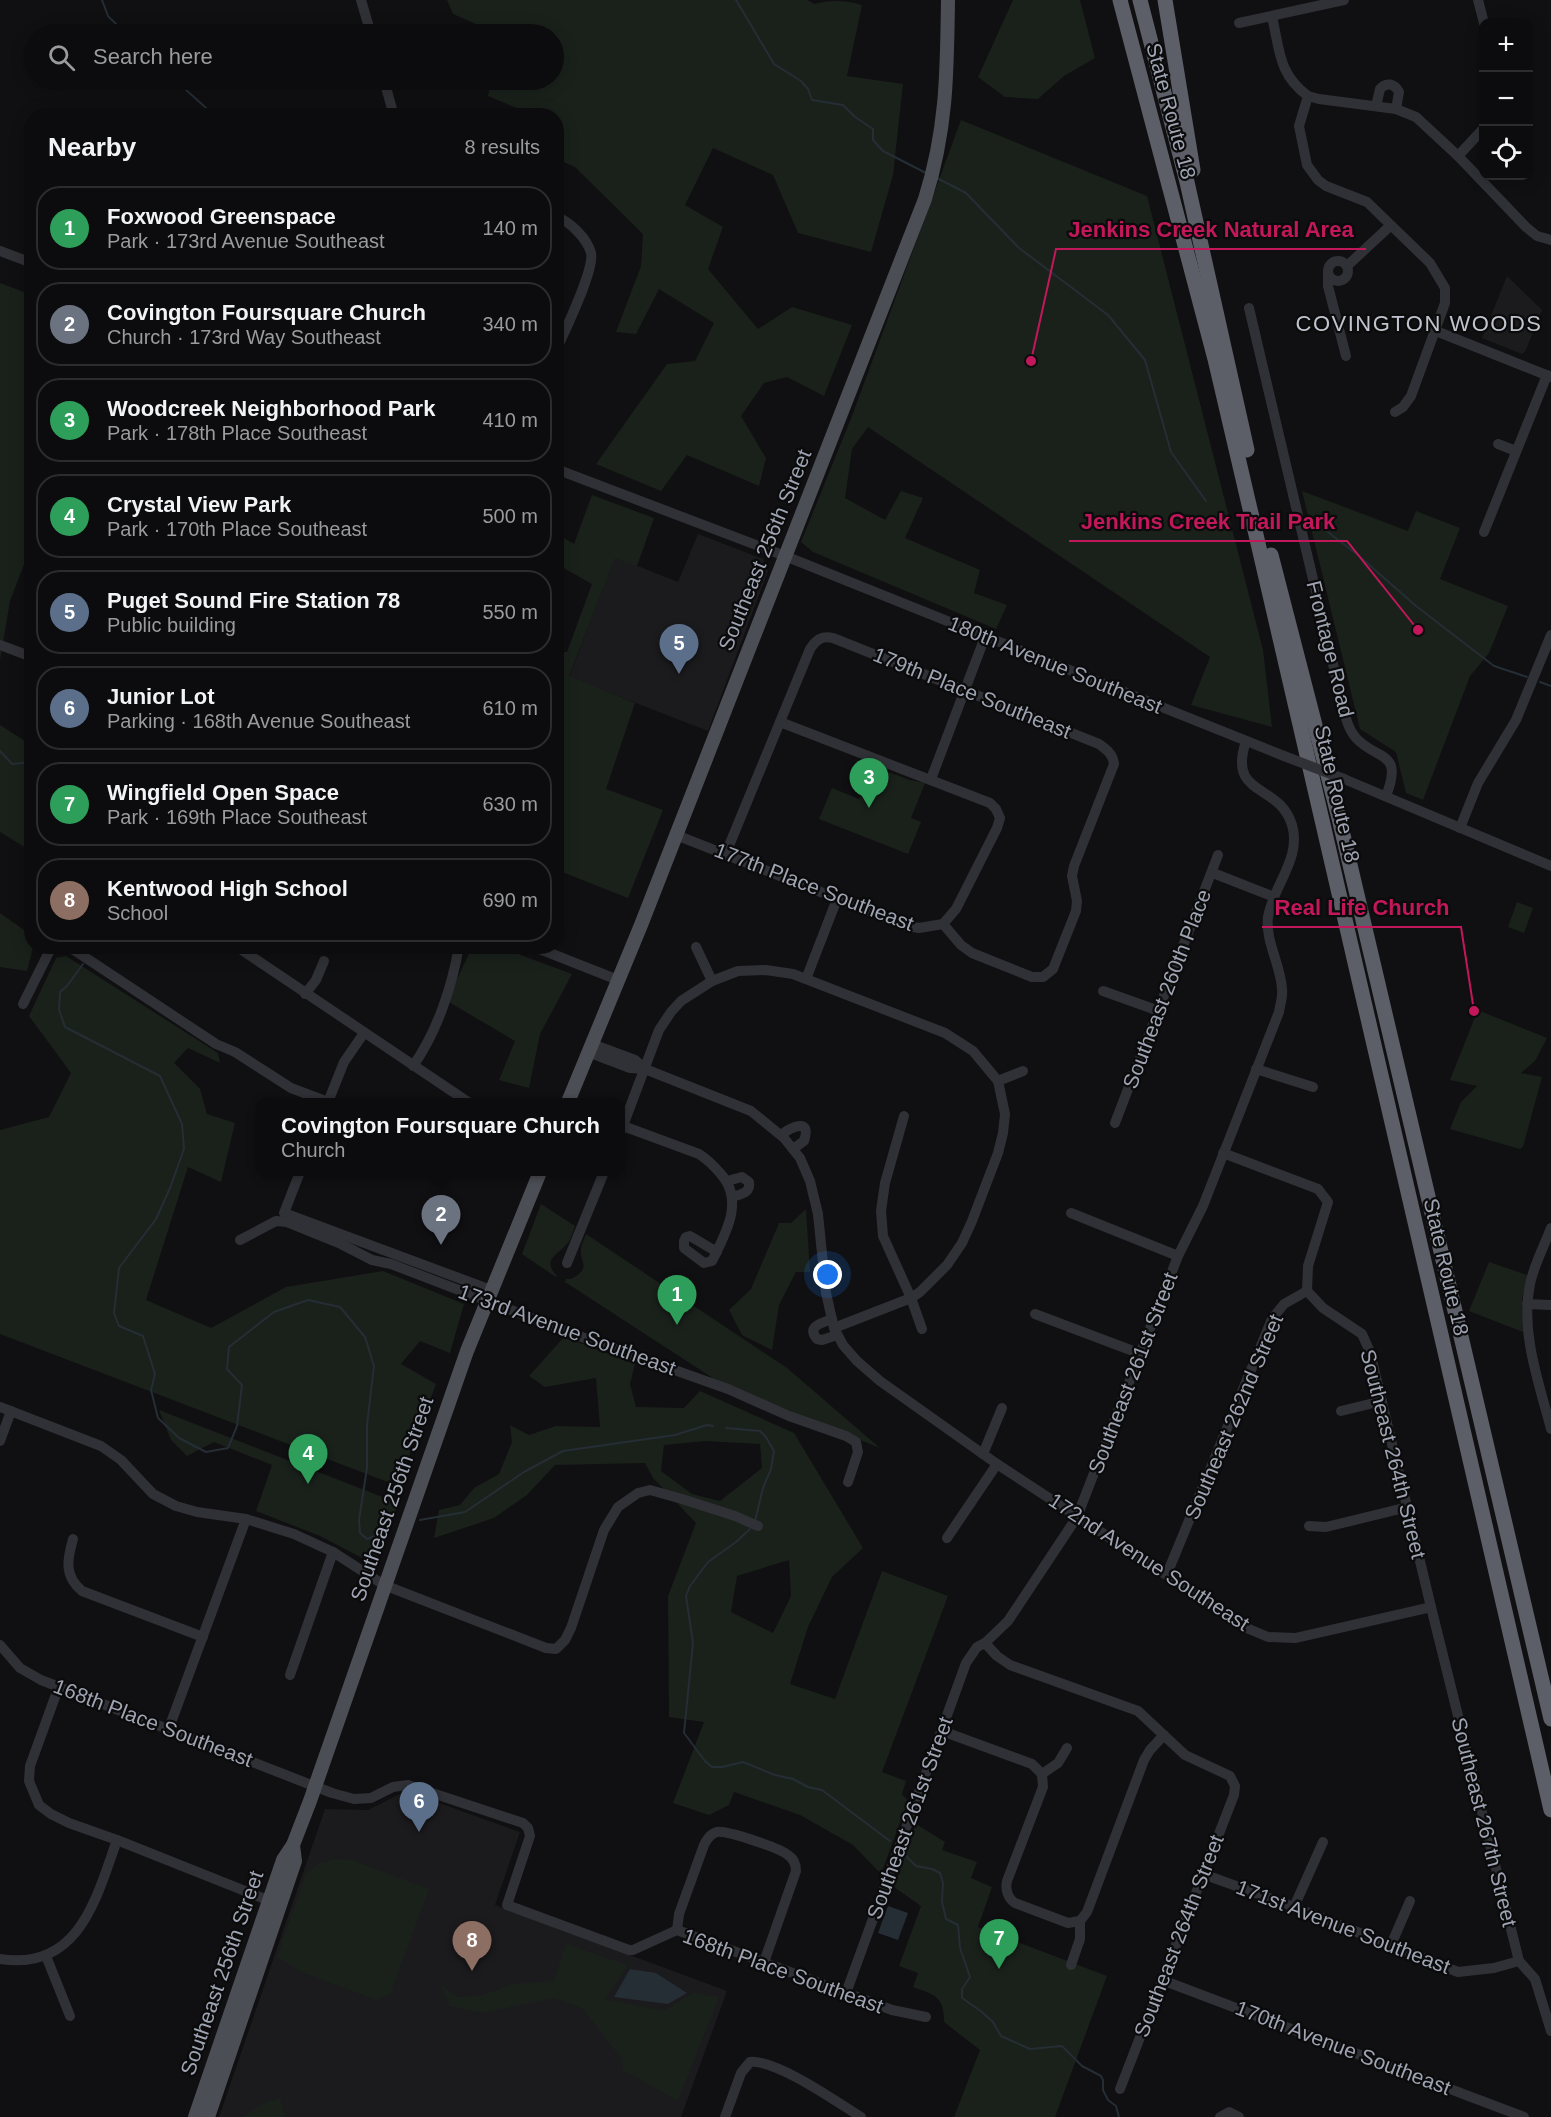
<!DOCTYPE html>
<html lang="en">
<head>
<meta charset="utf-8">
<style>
	:root { --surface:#0c0b0d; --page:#1a191b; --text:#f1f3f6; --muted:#9a9b9d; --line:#2c2b2e; --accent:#ffbe1a }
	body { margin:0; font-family:Helvetica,sans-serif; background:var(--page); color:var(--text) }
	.controls { position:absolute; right:18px; top:18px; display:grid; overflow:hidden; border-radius:12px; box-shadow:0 3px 15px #0003 }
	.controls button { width:54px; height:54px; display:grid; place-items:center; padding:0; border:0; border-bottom:2px solid var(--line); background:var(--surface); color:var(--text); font:30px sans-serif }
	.you { position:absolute; left:828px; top:1275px; width:21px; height:21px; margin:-15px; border:4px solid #fff; border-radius:50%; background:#1a73e8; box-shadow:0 0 0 9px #1a73e833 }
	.badge { display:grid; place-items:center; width:39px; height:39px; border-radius:50%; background:var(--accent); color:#fff; font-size:20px; font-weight:700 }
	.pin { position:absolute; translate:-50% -50px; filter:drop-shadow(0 2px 3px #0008) }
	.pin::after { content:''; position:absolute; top:32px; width:21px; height:18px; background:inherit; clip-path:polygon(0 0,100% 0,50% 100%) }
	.popup { position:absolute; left:256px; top:1098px; width:369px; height:78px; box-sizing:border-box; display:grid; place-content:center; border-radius:12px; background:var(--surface); filter:drop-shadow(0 2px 4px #0005); font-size:20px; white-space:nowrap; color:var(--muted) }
	.popup b { font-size:22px; color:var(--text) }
	.popup::after { content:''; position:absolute; left:50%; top:100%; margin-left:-12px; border:12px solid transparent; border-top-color:var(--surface) }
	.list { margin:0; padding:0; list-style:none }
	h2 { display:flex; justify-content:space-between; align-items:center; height:78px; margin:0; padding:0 24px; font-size:26px }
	h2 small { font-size:20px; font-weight:400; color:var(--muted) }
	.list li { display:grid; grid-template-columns:39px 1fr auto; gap:18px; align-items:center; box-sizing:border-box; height:84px; margin:0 12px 12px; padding:0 12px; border:2px solid var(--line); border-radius:24px }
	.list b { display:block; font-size:22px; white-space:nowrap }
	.list p { margin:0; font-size:20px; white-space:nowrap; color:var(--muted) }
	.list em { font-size:20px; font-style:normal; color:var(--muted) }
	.icon { flex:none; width:33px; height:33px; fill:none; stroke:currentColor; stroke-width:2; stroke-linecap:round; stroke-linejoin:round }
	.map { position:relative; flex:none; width:1551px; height:2117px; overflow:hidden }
	.search { position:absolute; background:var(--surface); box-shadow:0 3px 15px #0003; left:24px; top:24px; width:540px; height:66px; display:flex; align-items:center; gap:15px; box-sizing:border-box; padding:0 21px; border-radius:33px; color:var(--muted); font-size:22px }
	.panel { position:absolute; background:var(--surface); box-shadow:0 3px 15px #0003; left:24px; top:108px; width:540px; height:846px; border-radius:24px }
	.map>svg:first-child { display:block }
</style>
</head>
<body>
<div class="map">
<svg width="1551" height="2117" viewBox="0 0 1551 2117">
	<rect width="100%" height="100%" fill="#100f11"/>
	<g fill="#1b1b1e">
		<polygon points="1507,276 1542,310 1525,352 1522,354 1482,338"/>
		<polygon points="698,534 763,559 768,571 708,731 569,677 615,557 678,582"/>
		<polygon points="406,1791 520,1832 495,1905 727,1991 681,2117 219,2117 325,1809 368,1810"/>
	</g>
	<g fill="#1a211b" fill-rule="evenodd">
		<path d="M447 0H807L814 4C830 0 846 0 862 5L847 76 903 84 893 175 871 252 798 233 773 175 713 148 685 205 723 227 708 269 758 329 792 307 852 325 824 396 787 377 764 383 741 416 766 458 759 486 687 455 661 491 596 464 667 364 695 361 714 323 659 289 636 334 616 332 641 266 643 234 575 167 557 159 556 116 528 115V113L488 96 491 80H554V34H499L453 14Z"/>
		<polygon points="1013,0 1080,0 1095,58 1064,76 1038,99 1005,97 978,77"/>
		<polygon points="961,120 1147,196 1263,650 1272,727 1191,705 1210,657 868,427 852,449 845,498 885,520 901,491 923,498 905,538 980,570 974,593 1007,605 996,629 813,552 801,542 852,416"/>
		<polygon points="0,283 32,295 31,546 10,601 0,660"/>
		<polygon points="1302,491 1408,531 1416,511 1460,528 1440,579 1508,606 1489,653 1470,676 1423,800 1406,793 1396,752 1360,729"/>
		<polygon points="592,495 654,518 637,566 615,558 569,676 635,703 606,789 663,810 628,898 557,870 557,652 567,652 592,584 560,566 557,570 557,534 574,544"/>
		<polygon points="0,725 31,745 31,851 0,832"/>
		<polygon points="872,766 910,780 925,783 911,818 921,822 908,854 819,819 832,788 859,799"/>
		<polygon points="1517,902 1533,908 1524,933 1508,927"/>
		<polygon points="0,913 31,935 33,947 27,971 0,967"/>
		<polygon points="472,947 499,947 572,974 540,1034 529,1088 499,1080 515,1041 447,1001"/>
		<polygon points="66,956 218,1053 220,1063 188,1048 174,1063 200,1089 207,1114 235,1123 221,1182 188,1167 146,1300 211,1328 286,1287 383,1271 464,1304 450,1353 420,1341 401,1364 436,1384 398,1486 0,1334 0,1130 49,1117 71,1073 29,1016 56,958"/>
		<polygon points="1480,1011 1547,1038 1535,1061 1521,1073 1542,1077 1523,1147 1520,1149 1450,1129 1461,1102 1477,1086 1450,1080 1477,1012"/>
		<path d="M541 1204 575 1226C573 1232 571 1239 567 1244 558 1255 541 1259 557 1276L556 1277 522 1254Z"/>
		<polygon points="806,1209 810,1272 796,1272 779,1305 772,1350 742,1335 729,1310 751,1289 779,1223 791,1223"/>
		<path d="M586 1234 787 1368 880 1448 725 1386 565 1282 566 1279H571C593 1267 579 1263 581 1249 581 1244 585 1238 586 1234Z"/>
		<polygon points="1489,1262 1527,1275 1522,1299 1523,1332 1469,1311"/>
		<path d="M564 1337 635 1364 630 1384 636 1407 684 1408 700 1391 794 1433 863 1548 832 1577 808 1627 790 1684 835 1699 882 1571 948 1596 882 1772 906 1781 902 1794 908 1801 881 1874 853 1845 800 1815 734 1792 729 1805 709 1815 673 1803 704 1722 669 1717 668 1596 696 1523 653 1478 645 1463 555 1465 527 1495 494 1518 434 1538 439 1510 460 1505 474 1488 499 1474 512 1442 510 1425 529 1435 556 1426 600 1427 596 1378 545 1387 529 1376ZM705 1441 760 1444 762 1468 720 1501 692 1494 661 1471 664 1445ZM789 1560 791 1596 773 1633 731 1612 737 1576Z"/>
		<polygon points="159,1410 398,1503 379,1557 374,1561 368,1561 320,1536 256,1511 272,1465 214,1442 187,1456 171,1440"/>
		<path d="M916 1824 945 1842 942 1850 977 1862 971 1878 992 1887 978 1927 1107 1976 1055 2117H954L980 2050 944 2022C944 1996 935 1995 913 1987L918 1973 899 1966 921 1906 894 1887Z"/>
		<polygon points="336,1859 352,1860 429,1889 390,1994 377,2000 306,1974 277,1957 306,1874 320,1863"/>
		<polygon points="566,1944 628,1965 605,1999 664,2011 694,1993 719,1997 678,2101 623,2070 622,2059 582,2008 554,1998 482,2013 450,2006 441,1985 457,1997 480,1996 513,1984 554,1981"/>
		<polygon points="280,2098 285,2117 243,2117 262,2104"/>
	</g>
	<g fill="#252d35">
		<polygon points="888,1906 908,1913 898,1940 878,1933"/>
		<polygon points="630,1969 656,1973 687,1993 668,2004 614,1997"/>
	</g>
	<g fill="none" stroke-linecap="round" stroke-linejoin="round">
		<g stroke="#252d35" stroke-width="2">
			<polyline points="102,0 108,16 126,34"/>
			<polyline points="736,0 774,64 801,81 808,89 812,100 843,105 855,117 873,129 873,140 883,151 926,173"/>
			<polyline points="175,80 215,116"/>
			<polyline points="937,178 966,193 1019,248 1108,315 1145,360 1171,452 1206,501"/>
			<polyline points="1325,530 1358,555 1416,606 1494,666 1527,677"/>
			<polyline points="1540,682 1551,686"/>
			<polyline points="0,751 12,764 32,762"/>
			<polyline points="88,955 92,946"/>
			<polyline points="83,964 67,986 60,992 59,1010 65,1027 160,1076 182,1124 184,1149 170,1188 156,1219 119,1268 114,1313 119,1326 143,1336 155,1374 151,1390 158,1418 179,1438 206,1452 228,1448 237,1426 242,1385 227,1369 229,1347 274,1312 308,1300 340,1307 365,1337 374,1366 367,1425 367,1468 359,1520 360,1533 367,1539 378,1535 387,1526"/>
			<polyline points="726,1428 760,1431 766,1437 774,1451 771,1469 763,1488 755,1521"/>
			<polyline points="420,1520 465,1512 524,1472 563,1451 675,1435 707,1425 713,1426"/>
			<polyline points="750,1529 736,1542 708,1562 690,1586 686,1596 693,1643 684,1733 705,1761 712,1767 722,1767 743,1762 775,1775 793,1779 808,1787 822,1790 890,1841"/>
			<polyline points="906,1856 916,1866 932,1869 940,1873 943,1883 942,1902 946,1919 958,1925 960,1948 970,1977 962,1989 962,1998 982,2012 993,2022 1001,2036 1030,2049 1062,2046 1082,2066 1101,2076 1103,2080 1103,2090 1108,2100 1116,2106 1119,2117"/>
		</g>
		<g stroke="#303136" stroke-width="10">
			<polyline points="361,0 371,34"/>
			<polyline points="1478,0 1484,23"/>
			<path d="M1272 17C1280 50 1278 74 1308 96L1299 126 1307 165 1318 180 1326 186 1367 202 1430 263 1445 288V303L1411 396 1403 407 1395 412"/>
			<polyline points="1239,23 1344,0"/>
			<polyline points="384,80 394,116"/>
			<polyline points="1308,96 1319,99 1396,109 1416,117 1458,156 1526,227 1537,236 1551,240"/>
			<path d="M1376 106 1380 89C1386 82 1394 83 1399 92L1396 109"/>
			<polyline points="1458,156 1484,128"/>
			<path d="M556 216C570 222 587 238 591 253 595 270 564 332 556 351"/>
			<polyline points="0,251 32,263"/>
			<circle cx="1338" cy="271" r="10"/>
			<polyline points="1347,266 1390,226"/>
			<polyline points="1328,275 1328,286 1346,356"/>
			<path d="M1249 308 1342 702C1345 714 1347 728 1356 738 1377 761 1404 750 1386 796"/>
			<polyline points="1436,331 1551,377"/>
			<polyline points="1498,444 1516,451"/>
			<polyline points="556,469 785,556 1284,756"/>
			<polyline points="1484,532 1547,375"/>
			<polyline points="0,645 32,657"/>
			<polyline points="780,722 990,803 996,809 1000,818 997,828 956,909 943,924"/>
			<polyline points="931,779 985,637"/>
			<polyline points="1344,779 1551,866"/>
			<polyline points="1460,828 1478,783 1516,720 1551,635"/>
			<path d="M676 835 907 926 919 928 943 924 961 945 972 953 1032 977H1043L1053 969 1076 911 1077 901 1072 876 1074 866 1114 764C1113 754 1107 750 1099 744L833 638C822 635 816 640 810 649L726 853"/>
			<polyline points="1213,873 1274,897"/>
			<polyline points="68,946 216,1044 235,1052 291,1088 328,1102"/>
			<polyline points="236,946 468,1102"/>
			<polyline points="532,946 618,980"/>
			<polyline points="696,947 712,981"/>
			<polyline points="806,979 837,899"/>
			<polyline points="1103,991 1159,1011"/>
			<polyline points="305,994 316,980 324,961"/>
			<polyline points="23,1004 52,946"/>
			<polyline points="588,1052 630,1068 645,1069 635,1060 592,1044"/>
			<path d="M413 1066C437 1032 452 987 459 946"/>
			<polyline points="645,1069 751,1111 784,1138 800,1158 810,1181 818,1214 826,1293 834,1328 843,1345 857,1361 880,1381 997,1464 1249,1629 1268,1637 1295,1638 1431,1607"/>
			<polyline points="1256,1069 1313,1087"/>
			<polyline points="998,1081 1023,1071"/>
			<polyline points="328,1102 344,1062 364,1033"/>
			<polyline points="904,1116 885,1183 881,1211 883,1236 911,1298 922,1329"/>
			<polyline points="1115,1123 1218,855"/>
			<path d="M623 1126 699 1154C707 1159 713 1165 720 1173 745 1200 726 1233 712 1261L704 1263 684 1248V1241L686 1237 690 1236 717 1252"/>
			<polyline points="621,1131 659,1030 671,1012 681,1001 712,981 738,971 766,970 793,974 945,1033 973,1051 998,1081 1005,1114 1003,1133 998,1153 972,1221 962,1243 947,1265 920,1292 911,1298 834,1328"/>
			<path d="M781 1135C791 1127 812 1117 804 1141L793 1149"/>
			<polyline points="1223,1153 1318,1189 1328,1202 1308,1266 1307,1291"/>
			<polyline points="300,1172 284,1213 491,1290"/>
			<path d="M727 1181 742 1177 749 1182C751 1193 741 1194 732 1197"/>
			<polyline points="1071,1213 1178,1256"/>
			<path d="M1551 1228C1544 1246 1534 1265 1530 1284 1520 1332 1539 1383 1551 1429"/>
			<polyline points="240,1240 276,1221 287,1222 339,1243 372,1260 391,1264 576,1335 728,1389 789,1416 846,1436 856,1442 858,1452 848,1482"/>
			<polyline points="567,1263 604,1172"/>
			<polyline points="1307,1291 1323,1308 1362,1334 1370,1352 1431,1607 1519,1961 1535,1979 1551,2031"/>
			<polyline points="1527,1304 1551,1305"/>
			<polyline points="1035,1314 1141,1354"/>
			<path d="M832 1319C822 1323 806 1326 817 1339L822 1340 837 1335"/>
			<polyline points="0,1407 101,1446 121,1460 153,1494 176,1506 197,1512 246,1519 294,1534 333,1552 384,1585 546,1648 556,1649 565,1640 571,1628 604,1530 618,1507 638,1493 650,1490 682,1499 735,1516 758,1526"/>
			<polyline points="1341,1411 1382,1401"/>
			<polyline points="0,1441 11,1411"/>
			<polyline points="983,1454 1002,1408"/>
			<polyline points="1309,1526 1326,1527 1408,1507"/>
			<polyline points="947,1538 997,1464"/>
			<path d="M73 1539C67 1560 64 1576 82 1591L203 1637"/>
			<polyline points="1167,1574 1272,1319 1284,1304 1307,1291"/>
			<polyline points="985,1643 997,1656 1010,1665 1138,1711 1185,1755 1230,1776 1235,1786 1234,1795 1120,2089"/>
			<polyline points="0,1645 20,1668 41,1680 332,1793 354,1799 371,1798 393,1787 408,1785 523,1823 528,1828 530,1836 507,1905 629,1950 633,1950 677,1930 892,2010 926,2017"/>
			<polyline points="290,1675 333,1552"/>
			<polyline points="59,1686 30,1766 29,1781 39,1805 51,1814 69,1823 117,1840 270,1901"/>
			<polyline points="169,1728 246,1519"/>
			<polyline points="942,1731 1032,1764 1042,1774"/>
			<path d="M1067 1748 1058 1763 1042 1774 1043 1787 1007 1881C1005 1890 1008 1898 1015 1903L1068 1923 1080 1921"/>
			<polyline points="1203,1874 1294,1907 1458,1972 1494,1968 1519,1961"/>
			<polyline points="1294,1907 1323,1842"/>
			<path d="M677 1930 679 1914 704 1845C707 1839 710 1834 717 1832 726 1830 780 1848 788 1855 794 1859 796 1864 796 1871L764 1962"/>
			<polyline points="1391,1945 1410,1901"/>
			<polyline points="46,1956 70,2016"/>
			<path d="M0 1959C79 1971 96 1899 117 1840"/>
			<polyline points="1071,1965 1080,1939 1080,1921 1087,1912 1144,1760 1150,1750 1164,1735"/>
			<polyline points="1162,1980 1524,2117"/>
			<path d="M846 1993 966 1663 977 1647 985 1643 1008 1621 1077 1517 1178 1256 1203 1206 1279 1012C1280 1005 1283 997 1282 989 1281 966 1265 941 1268 917 1273 886 1302 858 1292 825 1279 782 1227 798 1246 741"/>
			<path d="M725 2117 741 2073 750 2062C776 2059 837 2102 861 2117"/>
			<polyline points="1220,2117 1229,2112 1239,2117"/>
		</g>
		<g stroke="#4c4e55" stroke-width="14">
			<path d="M568 1102 641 925 925 199C947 129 947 72 948 0"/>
			<polyline points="195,2117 283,1860 293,1845 310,1801 467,1351 540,1172"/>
			<polyline points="208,2117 295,1861 293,1845"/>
		</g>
		<g stroke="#5c5e68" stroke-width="15">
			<polyline points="1120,0 1215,359 1254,526 1551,1810"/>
			<polyline points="1140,0 1187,182 1247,450"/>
			<polyline points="1165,0 1193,170"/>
			<polyline points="1271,555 1339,818 1551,1719"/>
		</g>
		<polyline stroke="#303136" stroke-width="10" points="1284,756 1344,779"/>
	</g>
	<g text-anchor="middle" stroke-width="4.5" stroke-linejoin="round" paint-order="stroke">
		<g font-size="21" fill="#9fa4b3" stroke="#0b0b0c">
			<text transform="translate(1171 111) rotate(75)" y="7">State Route 18</text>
			<text transform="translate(765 550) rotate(-68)" y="7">Southeast 256th Street</text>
			<text transform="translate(1330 649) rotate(76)" y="7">Frontage Road</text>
			<text transform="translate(1055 665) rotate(22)" y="7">180th Avenue Southeast</text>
			<text transform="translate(972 693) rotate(22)" y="7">179th Place Southeast</text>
			<text transform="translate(1337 794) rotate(77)" y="7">State Route 18</text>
			<text transform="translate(814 887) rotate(21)" y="7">177th Place Southeast</text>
			<text transform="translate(1167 989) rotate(-69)" y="7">Southeast 260th Place</text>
			<text transform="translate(1446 1267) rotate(77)" y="7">State Route 18</text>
			<text transform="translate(567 1330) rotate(20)" y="7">173rd Avenue Southeast</text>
			<text transform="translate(1133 1373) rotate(-69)" y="7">Southeast 261st Street</text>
			<text transform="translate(1234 1417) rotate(-67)" y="7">Southeast 262nd Street</text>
			<text transform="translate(1393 1454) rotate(76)" y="7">Southeast 264th Street</text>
			<text transform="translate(392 1499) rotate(-71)" y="7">Southeast 256th Street</text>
			<text transform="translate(1149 1562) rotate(33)" y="7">172nd Avenue Southeast</text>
			<text transform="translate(153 1723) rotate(21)" y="7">168th Place Southeast</text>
			<text transform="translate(910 1818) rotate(-70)" y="7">Southeast 261st Street</text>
			<text transform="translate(1484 1822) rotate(76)" y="7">Southeast 267th Street</text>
			<text transform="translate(1343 1927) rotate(21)" y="7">171st Avenue Southeast</text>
			<text transform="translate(1179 1936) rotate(-69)" y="7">Southeast 264th Street</text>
			<text transform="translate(783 1971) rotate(20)" y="7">168th Place Southeast</text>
			<text transform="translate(222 1973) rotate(-71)" y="7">Southeast 256th Street</text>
			<text transform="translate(1343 2048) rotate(21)" y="7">170th Avenue Southeast</text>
		</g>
		<g font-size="22" letter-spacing="1.5" fill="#c1c4cf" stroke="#0b0b0c">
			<text x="1419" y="331">COVINGTON WOODS</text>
		</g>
	</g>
	<path fill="none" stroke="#c2185b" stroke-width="2" d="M1031 361L1056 249H1366M1418 630L1347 541H1069M1474 1011L1461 927H1262"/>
	<g fill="#c2185b" stroke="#0b0b0c" stroke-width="2">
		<circle cx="1031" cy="361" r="6"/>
		<circle cx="1418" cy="630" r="6"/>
		<circle cx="1474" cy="1011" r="6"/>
	</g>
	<g font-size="22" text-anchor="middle" font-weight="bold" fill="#c2185b" stroke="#0b0b0c" stroke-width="4.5" stroke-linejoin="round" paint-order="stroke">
		<text x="1211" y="237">Jenkins Creek Natural Area</text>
		<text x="1208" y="529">Jenkins Creek Trail Park</text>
		<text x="1362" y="915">Real Life Church</text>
	</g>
</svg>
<div class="controls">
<button>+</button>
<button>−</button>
<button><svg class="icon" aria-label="locate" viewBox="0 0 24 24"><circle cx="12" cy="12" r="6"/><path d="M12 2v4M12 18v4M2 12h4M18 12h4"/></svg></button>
</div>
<div class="you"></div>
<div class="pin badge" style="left:677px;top:1325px;background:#2e9e5b">1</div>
<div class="pin badge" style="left:441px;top:1245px;background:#6b7280">2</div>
<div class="popup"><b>Covington Foursquare Church</b>Church</div>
<div class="pin badge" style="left:869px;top:808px;background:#2e9e5b">3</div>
<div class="pin badge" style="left:308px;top:1484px;background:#2e9e5b">4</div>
<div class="pin badge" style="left:679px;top:674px;background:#5c6f8a">5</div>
<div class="pin badge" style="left:419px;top:1832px;background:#5c6f8a">6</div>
<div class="pin badge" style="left:999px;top:1969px;background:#2e9e5b">7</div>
<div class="pin badge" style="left:472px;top:1971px;background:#8d6e63">8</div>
<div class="search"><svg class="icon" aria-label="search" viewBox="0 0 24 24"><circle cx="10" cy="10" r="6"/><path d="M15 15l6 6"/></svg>Search here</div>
<section class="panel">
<h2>Nearby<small>8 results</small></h2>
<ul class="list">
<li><span class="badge" style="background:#2e9e5b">1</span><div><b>Foxwood Greenspace</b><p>Park · 173rd Avenue Southeast</p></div><em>140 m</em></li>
<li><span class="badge" style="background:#6b7280">2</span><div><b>Covington Foursquare Church</b><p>Church · 173rd Way Southeast</p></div><em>340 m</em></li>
<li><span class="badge" style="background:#2e9e5b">3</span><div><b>Woodcreek Neighborhood Park</b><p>Park · 178th Place Southeast</p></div><em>410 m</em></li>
<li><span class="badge" style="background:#2e9e5b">4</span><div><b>Crystal View Park</b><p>Park · 170th Place Southeast</p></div><em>500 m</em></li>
<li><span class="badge" style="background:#5c6f8a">5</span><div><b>Puget Sound Fire Station 78</b><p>Public building</p></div><em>550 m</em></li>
<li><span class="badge" style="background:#5c6f8a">6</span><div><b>Junior Lot</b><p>Parking · 168th Avenue Southeast</p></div><em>610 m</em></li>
<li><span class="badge" style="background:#2e9e5b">7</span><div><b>Wingfield Open Space</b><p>Park · 169th Place Southeast</p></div><em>630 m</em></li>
<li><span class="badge" style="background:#8d6e63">8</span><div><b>Kentwood High School</b><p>School</p></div><em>690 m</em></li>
</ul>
</section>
</div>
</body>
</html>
